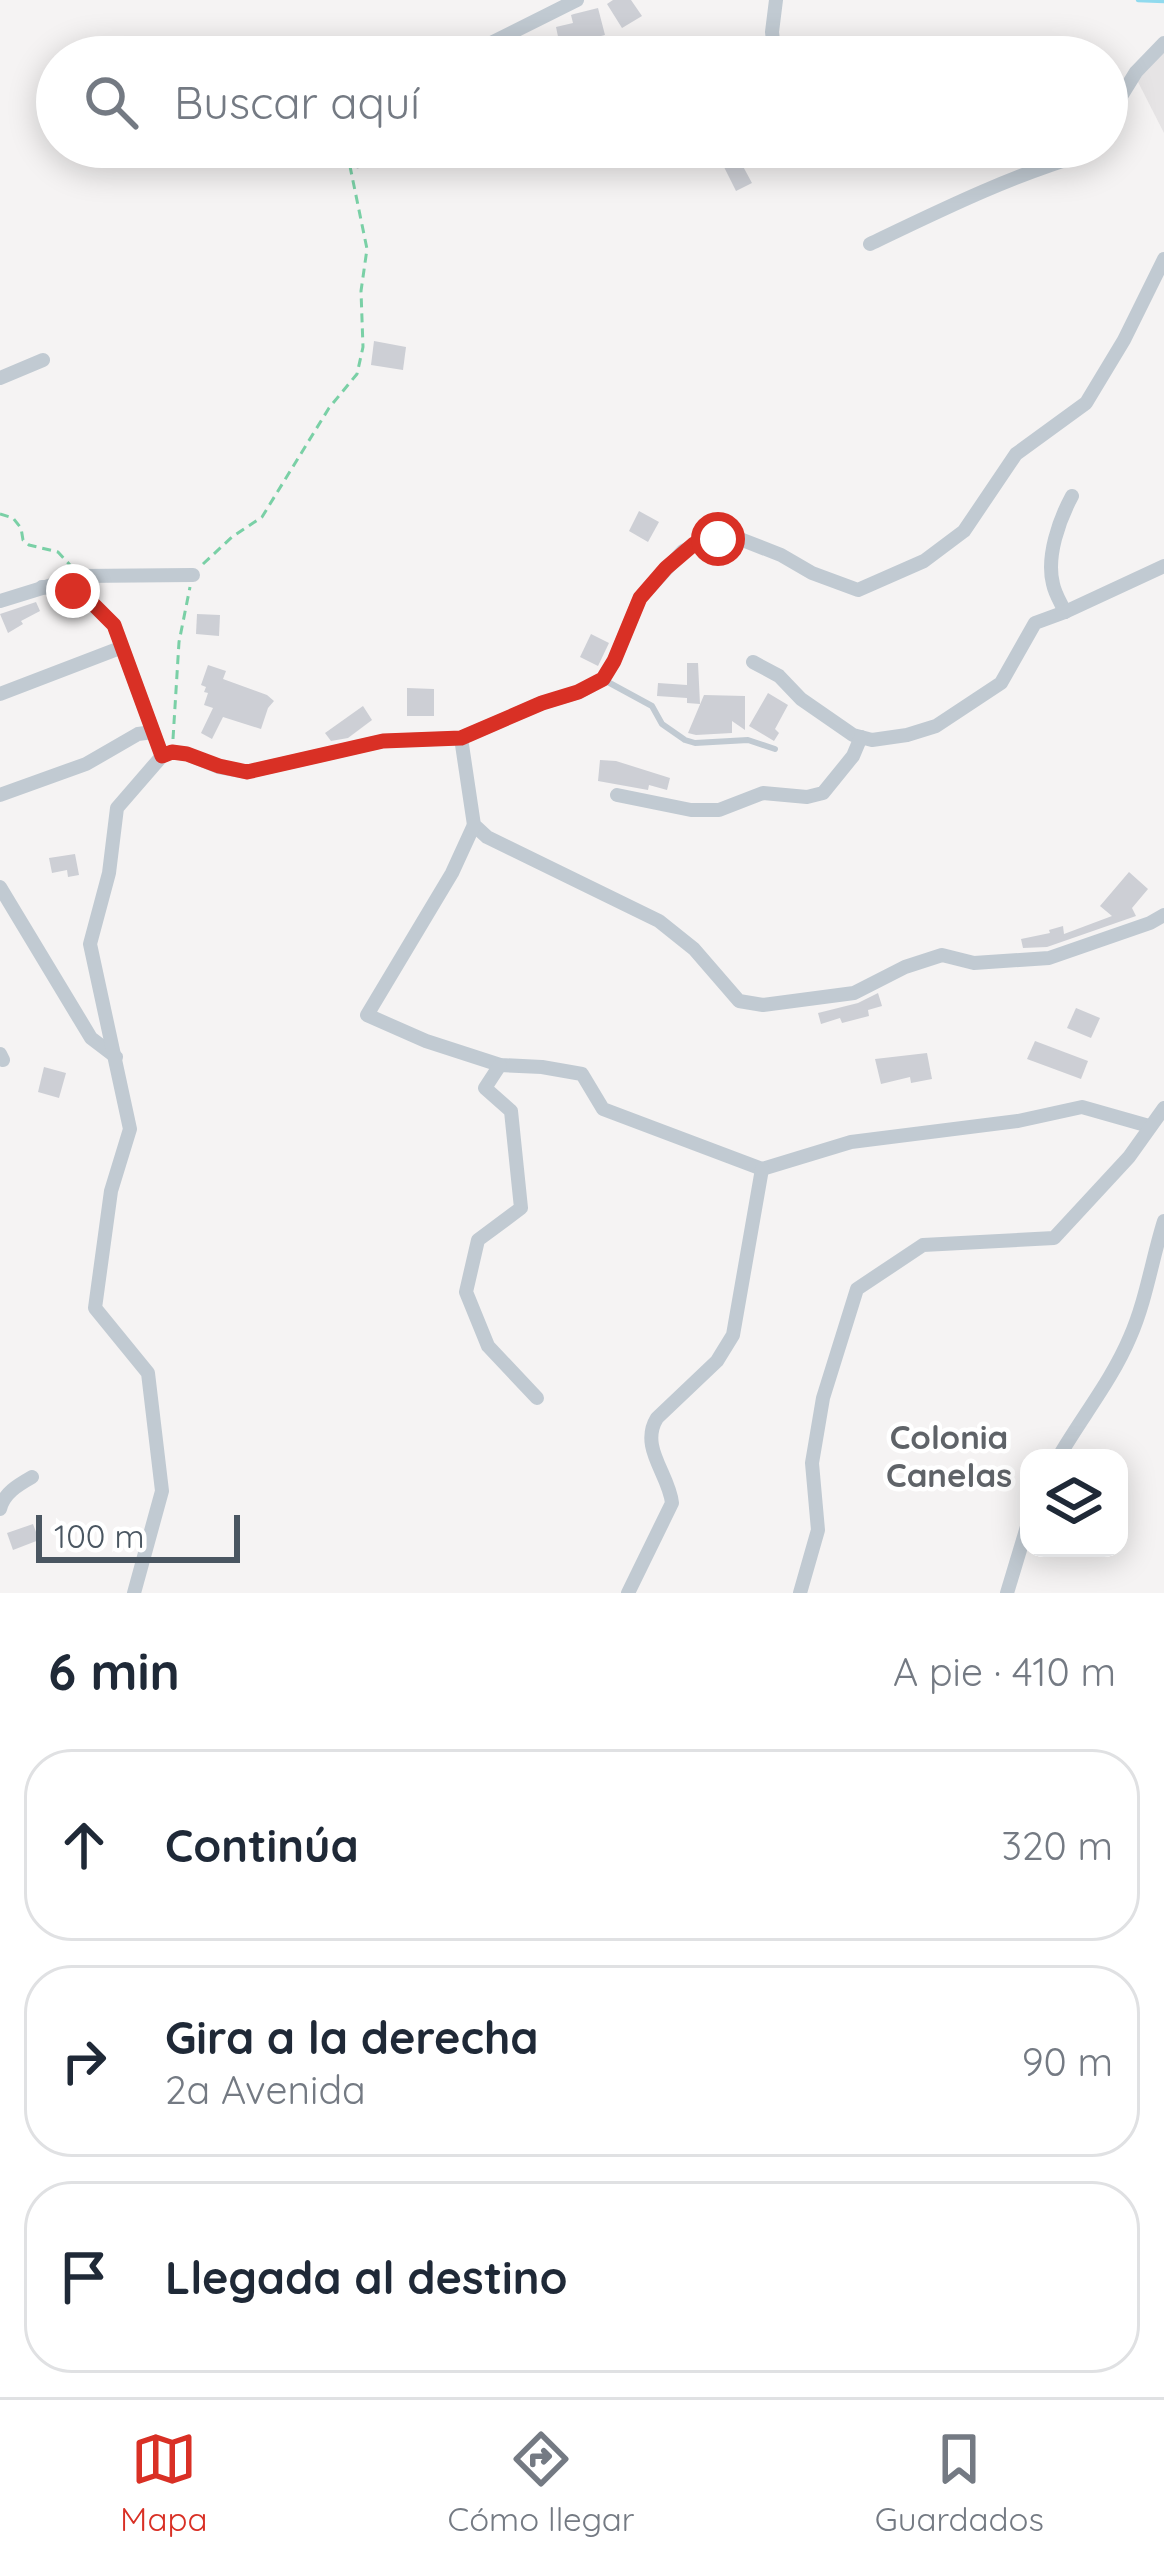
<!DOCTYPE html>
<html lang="es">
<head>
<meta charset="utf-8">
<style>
	:root { --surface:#fff; --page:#f2f2f3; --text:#1f2937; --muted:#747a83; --line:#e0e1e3; --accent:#d93025 }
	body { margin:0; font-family:Quicksand,sans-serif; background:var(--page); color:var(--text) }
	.controls { position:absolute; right:36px; bottom:36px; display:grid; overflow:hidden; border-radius:24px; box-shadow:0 6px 30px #0003 }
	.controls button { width:108px; height:108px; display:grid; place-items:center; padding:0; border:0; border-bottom:3px solid var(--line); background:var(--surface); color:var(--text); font:60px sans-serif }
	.scale { position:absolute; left:36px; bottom:30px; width:204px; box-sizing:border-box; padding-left:12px; border:6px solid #4a5661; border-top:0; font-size:33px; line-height:42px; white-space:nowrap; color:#4a5661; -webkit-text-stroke:9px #fff; paint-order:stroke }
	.stop { position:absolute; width:36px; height:36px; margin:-27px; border:9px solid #d93025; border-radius:50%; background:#fff }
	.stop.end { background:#d93025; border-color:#fff; box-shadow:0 3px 12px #0008 }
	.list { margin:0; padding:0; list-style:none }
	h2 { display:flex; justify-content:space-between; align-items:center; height:156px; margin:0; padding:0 48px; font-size:51px }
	h2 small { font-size:39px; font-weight:400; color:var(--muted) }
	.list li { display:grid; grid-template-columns:78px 1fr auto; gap:36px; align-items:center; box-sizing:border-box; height:192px; margin:0 24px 24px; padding:0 24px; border:3px solid var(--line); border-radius:48px }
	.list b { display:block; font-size:45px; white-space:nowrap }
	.list p { margin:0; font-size:39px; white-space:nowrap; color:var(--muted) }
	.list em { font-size:39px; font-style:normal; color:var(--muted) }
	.icon { flex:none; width:66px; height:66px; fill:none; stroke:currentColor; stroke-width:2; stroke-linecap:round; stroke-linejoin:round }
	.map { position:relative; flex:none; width:1164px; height:1593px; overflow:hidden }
	.search { position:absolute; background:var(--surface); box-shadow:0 6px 30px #0003; left:36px; right:36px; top:36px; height:132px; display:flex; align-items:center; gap:30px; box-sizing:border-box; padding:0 42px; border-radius:66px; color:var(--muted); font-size:45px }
	.sheet { height:804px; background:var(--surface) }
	nav { display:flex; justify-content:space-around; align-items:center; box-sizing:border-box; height:168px; border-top:3px solid var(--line); background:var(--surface); font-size:33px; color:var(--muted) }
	nav a { display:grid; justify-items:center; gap:6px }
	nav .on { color:var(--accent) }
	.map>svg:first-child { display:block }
</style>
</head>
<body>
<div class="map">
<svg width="1164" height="1593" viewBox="0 0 1164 1593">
	<rect width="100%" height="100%" fill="#f5f3f3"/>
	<polygon fill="#e6e4e5" points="1164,52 1164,133 1137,80"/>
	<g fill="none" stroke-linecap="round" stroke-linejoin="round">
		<polyline stroke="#90daee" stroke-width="4.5" points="1138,0 1164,1"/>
	</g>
	<g fill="#cdcfd5">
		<polygon points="613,0 631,0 642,16 622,28 607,4"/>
		<polygon points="598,8 605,35 560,46 556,27 573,23 571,15 574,14"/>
		<polygon points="365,147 378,147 383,159 357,169 350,153"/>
		<polygon points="739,159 752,183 736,191 724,167"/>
		<polygon points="374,341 406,347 403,370 371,365"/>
		<polygon points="639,511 659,522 648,542 629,531"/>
		<polygon points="36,602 40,611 21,621 23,624 8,633 0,614"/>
		<polygon points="197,614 220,615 219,636 196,634"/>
		<polygon points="591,634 609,643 598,666 580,657"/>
		<polygon points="687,663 698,663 700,704 687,703 687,698 657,696 658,683 687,685"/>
		<polygon points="208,665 226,671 223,679 267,695 274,701 268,708 261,729 223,717 212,739 201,733 213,708 204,705 208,693 204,692 206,687 201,685"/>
		<polygon points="407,688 434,689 434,716 407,716"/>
		<polygon points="768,693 788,705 775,729 779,733 774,741 749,726"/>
		<polygon points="704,695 745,696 745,730 732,721 732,733 696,735 688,733"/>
		<polygon points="363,706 372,720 348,738 331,741 325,733"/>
		<polygon points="600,760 616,761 670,778 667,790 649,785 648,790 598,781"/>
		<polygon points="75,854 79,875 68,877 67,870 52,873 49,858"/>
		<polygon points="1129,872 1148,889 1132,908 1136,916 1047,947 1023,948 1021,939 1050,933 1049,930 1063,926 1064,934 1112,916 1100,906"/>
		<polygon points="878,993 882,1006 868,1010 869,1016 842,1023 840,1018 821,1024 818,1013 858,1003"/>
		<polygon points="1076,1008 1100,1018 1091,1038 1067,1028"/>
		<polygon points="1035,1041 1088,1061 1081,1079 1027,1059"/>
		<polygon points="927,1053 932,1079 911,1083 910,1077 881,1084 875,1059"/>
		<polygon points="44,1067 66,1073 59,1098 38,1092"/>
		<polygon points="33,1524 39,1540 13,1550 7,1533"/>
	</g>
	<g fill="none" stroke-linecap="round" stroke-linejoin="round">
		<g stroke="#7ad0a6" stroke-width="3" stroke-dasharray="9 6" stroke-linecap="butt">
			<polyline points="0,514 13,518 21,528 23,540 29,545 58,552 70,565"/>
			<polyline points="203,564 232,537 262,517 329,408 357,374 363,347 361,291 367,249 346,147"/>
			<polyline points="173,739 179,642 190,587"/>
		</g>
		<polyline stroke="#c1cad2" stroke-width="6" points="606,681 652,706 662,724 685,740 695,743 748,740 775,749"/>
		<g stroke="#c1cad2" stroke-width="14">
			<polyline points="463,57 577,0"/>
			<polyline points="775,57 772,32 776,0"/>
			<polyline points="1107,119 1136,72 1164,43"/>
			<path d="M870 244C941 210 1012 175 1088 153L1091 147"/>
			<polyline points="0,378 43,360"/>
			<polyline points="42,587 73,591 89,600 114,625 162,756"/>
			<polyline points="0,601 81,576 193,575"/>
			<path d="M1065 612C1061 603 1055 594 1053 584 1046 557 1059 520 1072 496"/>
			<polyline points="753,662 779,676 801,699 853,735 872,740 907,735 936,726 1001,683 1035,623 1065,612 1164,566"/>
			<polyline points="0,694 120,648"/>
			<polyline points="461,738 474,825 487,837 659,921 694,949 739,1001 763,1005 854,993 905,967 942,955 974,963 1049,958 1150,923 1164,915"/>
			<polyline points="0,795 86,764 138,734 153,732"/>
			<polyline points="617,795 691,810 719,810 763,793 807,797 823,793 853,756 861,737"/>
			<polyline points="474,825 452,873 367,1015 426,1041 500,1065 542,1067 582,1074 603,1109 762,1169 851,1142 1018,1121 1082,1107 1149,1126"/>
			<polyline points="0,887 91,1038 116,1057"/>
			<polyline points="0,1054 3,1060"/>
			<polyline points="500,1065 485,1088 511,1111 521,1208 478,1240 466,1292 488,1346 537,1398"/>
			<path d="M1058 1458C1081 1418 1112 1380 1130 1337 1146 1301 1152 1259 1164 1221"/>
			<path d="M0 1509C4 1493 18 1485 32 1477"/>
			<polyline points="134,1593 162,1491 148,1373 95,1308 111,1191 130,1129 90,944 109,873 117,808 162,756 172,752 187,754 219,767 247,772 383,741 461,738 542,703 579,692 603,679 614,661 640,598 683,551 705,540 740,539 781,555 812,573 858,590 924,561 964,531 1016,454 1086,403 1124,340 1164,259"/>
			<path d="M628 1593 672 1503C669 1474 639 1447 657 1418L717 1361 733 1335 762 1169"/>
			<polyline points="800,1593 818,1530 812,1463 823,1398 857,1289 923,1245 1054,1238 1129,1157 1164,1108"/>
			<polyline points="1007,1593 1029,1520"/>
		</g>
	</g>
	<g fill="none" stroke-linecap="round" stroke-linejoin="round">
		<polyline stroke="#d93025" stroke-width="15" points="73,591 89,600 114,625 162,756 172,752 187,754 219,766 247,772 383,741 461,738 542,703 578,692 603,679 614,661 640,598 666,568 694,544 705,540 718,539"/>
	</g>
	<g text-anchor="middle" stroke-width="9" stroke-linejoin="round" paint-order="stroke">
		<g font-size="33" font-weight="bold" fill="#5f6368" stroke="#fff">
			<text x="949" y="1449">Colonia<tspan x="949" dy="38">Canelas</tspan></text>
		</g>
	</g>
</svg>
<div class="controls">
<button><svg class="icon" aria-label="layers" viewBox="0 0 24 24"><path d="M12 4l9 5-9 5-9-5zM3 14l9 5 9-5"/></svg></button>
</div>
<div class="scale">100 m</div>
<div class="stop" style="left:718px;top:539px"></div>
<div class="stop end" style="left:73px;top:591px"></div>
<div class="search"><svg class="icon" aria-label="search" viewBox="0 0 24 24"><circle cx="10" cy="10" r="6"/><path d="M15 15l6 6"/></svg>Buscar aquí</div>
</div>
<section class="sheet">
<h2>6 min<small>A pie · 410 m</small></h2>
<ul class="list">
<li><svg class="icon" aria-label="ahead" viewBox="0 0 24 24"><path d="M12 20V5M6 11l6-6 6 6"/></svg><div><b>Continúa</b></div><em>320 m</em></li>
<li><svg class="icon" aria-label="right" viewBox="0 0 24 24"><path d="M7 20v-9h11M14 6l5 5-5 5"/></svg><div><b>Gira a la derecha</b><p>2a Avenida</p></div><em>90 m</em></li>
<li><svg class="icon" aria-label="arrive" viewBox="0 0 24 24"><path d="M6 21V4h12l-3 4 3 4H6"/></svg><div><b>Llegada al destino</b></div></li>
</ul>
</section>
<nav>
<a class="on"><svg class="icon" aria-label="map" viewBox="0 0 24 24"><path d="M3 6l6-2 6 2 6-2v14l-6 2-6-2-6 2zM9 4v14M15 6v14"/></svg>Mapa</a>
<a><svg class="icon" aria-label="directions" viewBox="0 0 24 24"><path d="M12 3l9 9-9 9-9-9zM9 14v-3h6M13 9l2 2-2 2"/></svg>Cómo llegar</a>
<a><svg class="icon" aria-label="saved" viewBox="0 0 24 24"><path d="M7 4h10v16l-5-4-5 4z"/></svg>Guardados</a>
</nav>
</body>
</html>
